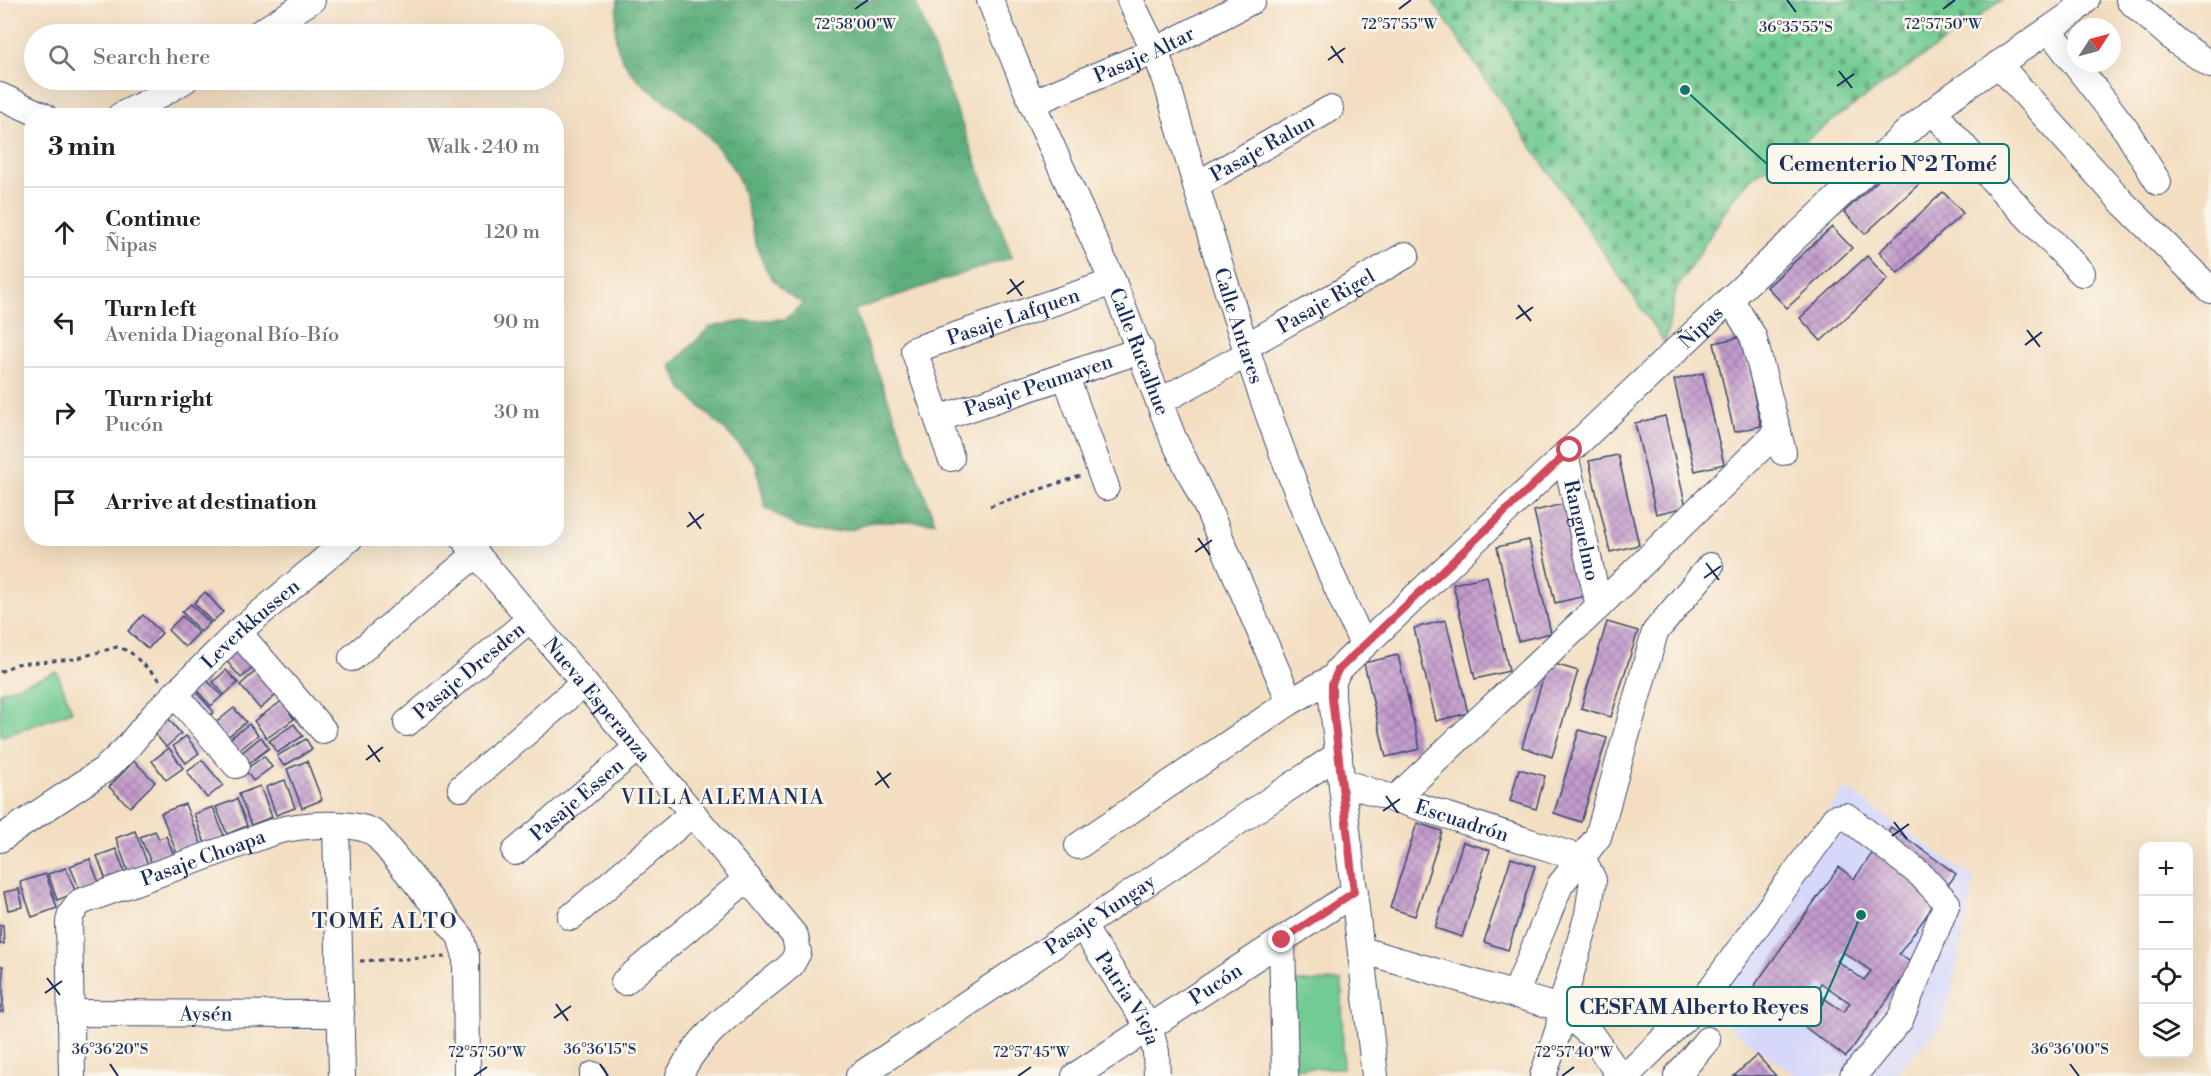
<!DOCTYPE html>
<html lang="en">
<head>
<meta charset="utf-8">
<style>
	:root { --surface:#fff; --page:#f2f2f2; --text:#202124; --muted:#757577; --line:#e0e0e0 }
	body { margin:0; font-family:"Libre Bodoni",serif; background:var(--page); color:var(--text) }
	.controls { position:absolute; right:18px; bottom:18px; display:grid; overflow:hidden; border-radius:12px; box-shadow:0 6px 24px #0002 }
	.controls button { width:54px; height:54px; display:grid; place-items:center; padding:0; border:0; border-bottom:2px solid var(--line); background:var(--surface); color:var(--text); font:30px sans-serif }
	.compass { position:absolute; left:2067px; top:18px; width:54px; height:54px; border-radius:50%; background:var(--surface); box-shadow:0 6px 24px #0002; rotate:54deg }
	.stop { position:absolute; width:18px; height:18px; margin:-14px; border:4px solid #d1495b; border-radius:50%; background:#fff }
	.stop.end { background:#d1495b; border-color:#fff; box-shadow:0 2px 6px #0008 }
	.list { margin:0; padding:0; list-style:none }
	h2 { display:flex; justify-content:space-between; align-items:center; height:78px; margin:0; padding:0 24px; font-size:26px }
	h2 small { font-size:20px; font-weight:400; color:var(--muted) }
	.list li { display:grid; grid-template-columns:39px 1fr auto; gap:18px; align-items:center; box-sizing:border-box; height:90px; padding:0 24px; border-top:2px solid var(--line) }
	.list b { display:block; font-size:22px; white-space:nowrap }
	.list p { margin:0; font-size:20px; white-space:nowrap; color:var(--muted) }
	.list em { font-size:20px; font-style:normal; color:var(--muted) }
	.icon { flex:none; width:33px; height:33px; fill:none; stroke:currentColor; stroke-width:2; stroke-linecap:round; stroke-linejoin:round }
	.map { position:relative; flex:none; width:2211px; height:1076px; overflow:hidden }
	.search { position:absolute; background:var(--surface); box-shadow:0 6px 24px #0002; left:24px; top:24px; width:540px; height:66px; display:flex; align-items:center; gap:15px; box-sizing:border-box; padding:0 21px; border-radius:33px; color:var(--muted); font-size:22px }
	.panel { position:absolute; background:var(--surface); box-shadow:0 6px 24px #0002; left:24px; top:108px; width:540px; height:438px; border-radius:24px }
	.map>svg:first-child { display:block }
</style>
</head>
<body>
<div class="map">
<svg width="2211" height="1076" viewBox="0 0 2211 1076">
	<defs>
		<pattern id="forest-crowns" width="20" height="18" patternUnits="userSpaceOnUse" patternTransform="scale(1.5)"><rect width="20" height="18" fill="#5daf7c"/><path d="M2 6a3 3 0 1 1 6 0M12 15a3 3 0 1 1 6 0" fill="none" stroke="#4c8f69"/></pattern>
		<pattern id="cemetery-stones" width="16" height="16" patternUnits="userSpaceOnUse" patternTransform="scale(1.5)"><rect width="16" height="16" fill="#72cb92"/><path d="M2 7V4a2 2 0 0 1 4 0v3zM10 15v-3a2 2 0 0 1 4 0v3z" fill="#5da57a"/></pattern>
		<pattern id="building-cross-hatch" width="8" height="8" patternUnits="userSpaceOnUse" patternTransform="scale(1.5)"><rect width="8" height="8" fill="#c39bcc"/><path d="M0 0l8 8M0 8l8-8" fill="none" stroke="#9e7fa9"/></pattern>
	</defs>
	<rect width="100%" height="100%" fill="#fbf7ec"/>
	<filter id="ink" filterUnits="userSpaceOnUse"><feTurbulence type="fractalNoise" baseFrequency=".0167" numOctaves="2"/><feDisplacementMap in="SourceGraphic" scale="12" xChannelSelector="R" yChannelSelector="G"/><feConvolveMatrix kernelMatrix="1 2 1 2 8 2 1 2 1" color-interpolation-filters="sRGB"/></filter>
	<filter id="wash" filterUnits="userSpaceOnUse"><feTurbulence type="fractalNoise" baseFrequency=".008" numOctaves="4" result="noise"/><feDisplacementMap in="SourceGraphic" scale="24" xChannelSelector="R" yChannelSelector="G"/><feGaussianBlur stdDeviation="1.35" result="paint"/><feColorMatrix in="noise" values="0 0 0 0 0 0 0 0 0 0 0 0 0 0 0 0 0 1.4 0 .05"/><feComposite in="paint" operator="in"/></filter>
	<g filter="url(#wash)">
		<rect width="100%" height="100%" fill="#f3dec1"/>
		<polygon fill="#d5d8f9" points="1845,788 1975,879 1945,1022 1893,1076 1797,1076 1688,999 1728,950"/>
		<g fill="#72cb92" stroke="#467d78" stroke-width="1.5">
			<polygon points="57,672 72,711 2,737 0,731 0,692"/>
			<polygon points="1342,981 1343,1068 1294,1068 1293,982"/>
		</g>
		<path fill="url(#forest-crowns)" stroke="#3c6f6d" stroke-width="1.5" d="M618 0H915L1012 257 854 310 935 522H870L851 530 821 533 796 527 765 507 756 464 731 436 683 390 671 366 710 327 746 321 786 319 803 303C750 276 758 231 740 183 732 162 712 140 696 125 669 100 624 82 616 41 614 28 617 13 618 0Z"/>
		<polygon fill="url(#cemetery-stones)" stroke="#467d78" stroke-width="1.5" points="1432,0 2002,0 1749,180 1734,197 1676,290 1665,343"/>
		<g id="blocks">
			<g fill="url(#building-cross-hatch)" fill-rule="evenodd">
				<polygon points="1911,150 1932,172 1865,234 1844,212"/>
				<polygon points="1943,192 1963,213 1898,273 1879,252"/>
				<polygon points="1832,227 1852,248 1787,308 1767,287"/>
				<polygon points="1867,256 1888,279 1821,341 1800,318"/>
				<polygon points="1741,337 1761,426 1734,432 1714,343"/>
				<polygon points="1703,373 1724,464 1695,471 1674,380"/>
				<polygon points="1665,416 1686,507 1656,514 1635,423"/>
				<polygon points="1618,455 1639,545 1610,552 1589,461"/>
				<polygon points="1564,504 1585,596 1555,603 1534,511"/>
				<polygon points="1529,540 1551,633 1518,641 1497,547"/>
				<polygon points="1487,576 1509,671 1475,679 1453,584"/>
				<polygon points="205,592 223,612 212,622 194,603"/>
				<polygon points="191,604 210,623 201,632 182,612"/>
				<polygon points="143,615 162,633 148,649 128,631"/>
				<polygon points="182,616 199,633 185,647 168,630"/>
				<polygon points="1446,620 1468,713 1436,721 1414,628"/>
				<polygon points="1607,622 1638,631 1611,717 1581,708"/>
				<polygon points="239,646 255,666 241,678 224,658"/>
				<polygon points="1398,655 1420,749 1386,757 1364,663"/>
				<polygon points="1548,662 1578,671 1552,757 1522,747"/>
				<polygon points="226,670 238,683 224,695 213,682"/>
				<polygon points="256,671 276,695 260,709 240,685"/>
				<polygon points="203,676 222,696 211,706 193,686"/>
				<polygon points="192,688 214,712 204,721 182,698"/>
				<polygon points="282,701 294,719 267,738 254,721"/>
				<polygon points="234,708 246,722 221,742 209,728"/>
				<polygon points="168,718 181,734 166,747 153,731"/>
				<polygon points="249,724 258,735 232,756 223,744"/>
				<polygon points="294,724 303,736 277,753 269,741"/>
				<polygon points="1579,730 1607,738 1581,822 1554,813"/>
				<polygon points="186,736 199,753 186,763 173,746"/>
				<polygon points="261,737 269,748 243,768 235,758"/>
				<polygon points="306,739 312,749 284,766 277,756"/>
				<polygon points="169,748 183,768 166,780 152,761"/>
				<polygon points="264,756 272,767 253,781 245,770"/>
				<polygon points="202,760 223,785 207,798 187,772"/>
				<polygon points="134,761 155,782 130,807 109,787"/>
				<polygon points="307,761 322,800 302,808 287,769"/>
				<polygon points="1519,769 1545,776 1536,809 1510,801"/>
				<polygon points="285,780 295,808 276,815 266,787"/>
				<polygon points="260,786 272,817 251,825 239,794"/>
				<polygon points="237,799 247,826 227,834 216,807"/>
				<polygon points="185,804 202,846 178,856 161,813"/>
				<polygon points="213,807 224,836 205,843 194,814"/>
				<polygon points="1417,823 1442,831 1415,916 1390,908"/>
				<path d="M1891 827 1956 874 1899 954 1913 964 1846 1057 1752 989 1839 867 1854 879ZM1843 952 1871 971 1864 980 1837 961ZM1821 983 1850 1003 1844 1012 1815 992Z"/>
				<polygon points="135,831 150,870 130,877 116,838"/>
				<polygon points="155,831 159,839 166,836 175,857 153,867 140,837"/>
				<polygon points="1463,842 1490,850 1462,937 1435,928"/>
				<polygon points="116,849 126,876 107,883 97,856"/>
				<polygon points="1511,858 1535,866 1508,950 1484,942"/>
				<polygon points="90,859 100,886 81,893 70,866"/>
				<polygon points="66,868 76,893 57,900 48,874"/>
				<polygon points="46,874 57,908 32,917 20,882"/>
				<polygon points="19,889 23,907 8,910 4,892"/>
				<polygon points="0,925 3,925 4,944 0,944"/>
				<rect x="0" y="966" width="3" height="46"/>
				<polygon points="1757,1055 1776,1076 1734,1076"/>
			</g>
		</g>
	</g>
	<g filter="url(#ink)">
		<use href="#blocks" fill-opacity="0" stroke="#3b496d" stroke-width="1.5"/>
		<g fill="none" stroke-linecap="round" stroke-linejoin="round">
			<defs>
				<g id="minor">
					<path id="s1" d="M990 0 1032 103 1113 282 1173 438 1207 507 1290 702"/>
					<path id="s2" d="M1130 0 1155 51 1167 83C1220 274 1277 465 1363 644"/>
					<polyline points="2129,0 2177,42 2211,65"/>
					<polyline points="2049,30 2126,130 2158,182"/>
					<polyline points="258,34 312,0"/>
					<polyline points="1998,64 2124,204 2211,290"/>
					<polyline points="0,96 44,116"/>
					<path id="s3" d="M1032 103 1155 51 1253 0"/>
					<polyline points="1933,111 1999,187 2082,273"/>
					<polyline points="120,116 146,103 185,80"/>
					<path id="s4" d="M1196 185 1330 109"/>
					<polyline points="1730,299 1753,336 1783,452"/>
					<path id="s5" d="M1245 347 1406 255"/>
					<polyline points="1066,377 1106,487"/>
					<polyline points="1161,401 1247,354"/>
					<path id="s6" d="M938 419 1141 350"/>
					<path id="s7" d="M1565 454 1599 606"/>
					<path id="s8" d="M951 458 914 350 1113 282"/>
					<path id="s9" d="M463 538 795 936 798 952 791 965C752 999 702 1027 679 1076"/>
					<polyline points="238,632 323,730"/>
					<polyline points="352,658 476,554"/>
					<polyline points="175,694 236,765"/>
					<path id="s10" d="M407 723 530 619"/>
					<path id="s11" d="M1342 782 1583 859 1593 880 1588 914 1561 1008 1592 1036 1620 1076"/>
					<polyline points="461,788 584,683"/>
					<polyline points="1394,800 1599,606 1778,431"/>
					<polyline points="336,826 342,1076"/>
					<path id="s12" d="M0 839 105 769 126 749 154 715 238 632 350 538"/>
					<polyline points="1078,846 1290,702 1334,677"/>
					<path id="s13" d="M515 852 638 747"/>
					<polyline points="571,917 693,813"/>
					<path id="s14" d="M1082 926 1149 1027 1156 1052 1157 1076"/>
					<polyline points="1282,940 1285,1076"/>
					<polyline points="1361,950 1561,1008 1559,1028 1543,1076"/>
					<polyline points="624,982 748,878"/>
					<polyline points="1515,995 1560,885 1598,837 1655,632 1710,566"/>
					<path id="s15" d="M71 1013 341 1014"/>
					<polyline points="593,1075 593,1076"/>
					<path id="s16" d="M72 1076 69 922 71 914 80 902 273 832C298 825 354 819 376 834L460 936 466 956 467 1076"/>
					<path id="s17" d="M859 1076 1339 754"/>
					<path id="s18" d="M1075 1076 1355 892"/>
					<path id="s19" d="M1375 1076 1332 698V684L1338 670 1909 130 1951 97 2070 15 2086 0"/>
					<polyline points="1626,1076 1703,1000 1835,818 1846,816 1920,874 1947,903 1900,1020 1853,1076"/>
					<polyline points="1677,1076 1707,1040"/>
				</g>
			</defs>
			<use href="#minor" stroke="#3b496d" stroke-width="28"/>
			<g stroke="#3b496d" stroke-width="3" stroke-dasharray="4.5 4.5" stroke-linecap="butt">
				<polyline points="990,506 1080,476"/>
				<polyline points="0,672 16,664 74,659 117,647 129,651 160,680"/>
				<polyline points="360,961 446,957"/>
			</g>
			<use href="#minor" stroke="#fff" stroke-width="26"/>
		</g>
	</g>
	<g fill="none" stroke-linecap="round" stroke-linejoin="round" filter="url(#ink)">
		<polyline stroke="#d1495b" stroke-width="8" points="1282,940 1354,892 1332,698 1332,684 1338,670 1570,450"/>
	</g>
	<path fill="none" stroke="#1b2f5e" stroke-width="2" d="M1787 0 1796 12M855 9 868 0M1399 9 1411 0M1943 9 1955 0M1331 46 1343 63M1328 60 1345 48M1839 71 1852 88M1837 86 1854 74M1010 279 1022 296M1007 294 1024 281M1518 305 1531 321M1516 319 1533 307M2027 330 2040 347M2025 345 2042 332M689 512 701 529M687 527 704 514M1198 538 1210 555M1195 552 1212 540M1706 563 1719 580M1704 578 1721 566M368 745 380 762M366 760 383 747M877 771 889 788M875 785 891 773M1386 796 1398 813M1383 811 1400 799M1894 822 1907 839M1892 836 1909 824M47 978 60 995M45 993 62 981M556 1004 568 1021M554 1018 571 1006M110 1064 118 1076M600 1064 608 1076M2070 1064 2079 1076M474 1076 487 1067M1018 1076 1031 1067M1562 1076 1574 1067"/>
	<g text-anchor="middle" stroke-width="5" stroke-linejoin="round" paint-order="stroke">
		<g font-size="20" fill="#1b2f5e" stroke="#fbf7ec">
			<text dy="7" stroke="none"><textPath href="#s3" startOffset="122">Pasaje Altar</textPath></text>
			<text dy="7" stroke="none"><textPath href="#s4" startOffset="76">Pasaje Ralun</textPath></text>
			<text dy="7" stroke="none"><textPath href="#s5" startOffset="93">Pasaje Rigel</textPath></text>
			<text dy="7" stroke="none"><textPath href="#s8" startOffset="219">Pasaje Lafquen</textPath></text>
			<text dy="7" stroke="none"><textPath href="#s2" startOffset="344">Calle Antares</textPath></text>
			<text dy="7" stroke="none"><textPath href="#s19" startOffset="909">Ñipas</textPath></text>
			<text dy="7" stroke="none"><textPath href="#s1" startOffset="382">Calle Rucalhue</textPath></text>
			<text dy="7" stroke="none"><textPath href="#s6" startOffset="106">Pasaje Peumayen</textPath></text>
			<text dy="7" stroke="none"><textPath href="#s7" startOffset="78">Ranguelmo</textPath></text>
			<text dy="7" stroke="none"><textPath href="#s12" startOffset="332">Leverkkussen</textPath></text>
			<text dy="7" stroke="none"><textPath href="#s10" startOffset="81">Pasaje Dresden</textPath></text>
			<text dy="7" stroke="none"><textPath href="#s9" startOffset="210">Nueva Esperanza</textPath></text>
			<text dy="7" stroke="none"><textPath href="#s13" startOffset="81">Pasaje Essen</textPath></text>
			<text dy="7" stroke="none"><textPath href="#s11" startOffset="126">Escuadrón</textPath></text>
			<text dy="7" stroke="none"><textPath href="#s16" startOffset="308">Pasaje Choapa</textPath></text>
			<text dy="7" stroke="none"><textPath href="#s17" startOffset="290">Pasaje Yungay</textPath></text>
			<text dy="7" stroke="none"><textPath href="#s18" startOffset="168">Pucón</textPath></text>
			<text dy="7" stroke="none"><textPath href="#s14" startOffset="86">Patria Vieja</textPath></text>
			<text dy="7" stroke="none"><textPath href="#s15" startOffset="135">Aysén</textPath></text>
		</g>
		<g font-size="21" letter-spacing="1.5" fill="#1b2f5e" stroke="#fbf7ec">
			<text x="723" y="804">VILLA ALEMANIA</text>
		</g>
		<g font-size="22" letter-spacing="1.5" fill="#1b2f5e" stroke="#fbf7ec">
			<text x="385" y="928">TOMÉ ALTO</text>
		</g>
	</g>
	<g font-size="15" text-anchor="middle" fill="#1b2f5e" stroke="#fbf7ec" stroke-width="5" stroke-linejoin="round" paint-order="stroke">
		<text x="1943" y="29">72°57'50"W</text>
		<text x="855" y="29">72°58'00"W</text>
		<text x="1399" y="29">72°57'55"W</text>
		<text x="1796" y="32">36°35'55"S</text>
		<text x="110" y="1054">36°36'20"S</text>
		<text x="600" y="1054">36°36'15"S</text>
		<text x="2070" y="1054">36°36'00"S</text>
		<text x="487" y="1057">72°57'50"W</text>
		<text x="1031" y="1057">72°57'45"W</text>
		<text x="1574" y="1057">72°57'40"W</text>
	</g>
	<path fill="none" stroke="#0f766e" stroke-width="2" d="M1685 90L1767 164M1861 915L1821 1007"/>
	<g fill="#0f766e" stroke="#fbf7ec" stroke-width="2">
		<circle cx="1685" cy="90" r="6"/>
		<circle cx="1861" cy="915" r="6"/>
	</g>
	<g fill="#fbf7ec" stroke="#0f766e" stroke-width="2">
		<rect x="1767" y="144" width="242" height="39" rx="6"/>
		<rect x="1567" y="987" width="254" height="39" rx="6"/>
	</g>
	<g font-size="21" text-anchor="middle" font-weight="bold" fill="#1b2f5e">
		<text x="1888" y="171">Cementerio N°2 Tomé</text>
		<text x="1694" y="1014">CESFAM Alberto Reyes</text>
	</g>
</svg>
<div class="controls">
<button>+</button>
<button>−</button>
<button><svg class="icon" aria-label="locate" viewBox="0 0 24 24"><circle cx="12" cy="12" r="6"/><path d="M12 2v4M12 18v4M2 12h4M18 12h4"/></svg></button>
<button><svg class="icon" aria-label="layers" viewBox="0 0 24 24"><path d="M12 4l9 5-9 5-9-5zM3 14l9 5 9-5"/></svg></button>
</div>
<svg class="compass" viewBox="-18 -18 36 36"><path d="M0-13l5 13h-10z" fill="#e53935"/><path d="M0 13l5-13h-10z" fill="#757577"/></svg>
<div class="stop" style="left:1570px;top:450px"></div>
<div class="stop end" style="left:1282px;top:940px"></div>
<div class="search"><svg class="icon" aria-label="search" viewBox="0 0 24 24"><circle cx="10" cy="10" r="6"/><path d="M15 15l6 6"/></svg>Search here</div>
<section class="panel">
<h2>3 min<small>Walk · 240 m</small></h2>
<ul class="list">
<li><svg class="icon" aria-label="ahead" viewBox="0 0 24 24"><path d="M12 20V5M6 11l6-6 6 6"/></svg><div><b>Continue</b><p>Ñipas</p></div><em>120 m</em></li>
<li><svg class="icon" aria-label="left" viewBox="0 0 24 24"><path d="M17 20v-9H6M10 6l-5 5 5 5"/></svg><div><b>Turn left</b><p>Avenida Diagonal Bío-Bío</p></div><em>90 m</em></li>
<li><svg class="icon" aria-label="right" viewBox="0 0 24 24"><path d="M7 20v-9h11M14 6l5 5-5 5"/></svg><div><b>Turn right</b><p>Pucón</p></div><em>30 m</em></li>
<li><svg class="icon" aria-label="arrive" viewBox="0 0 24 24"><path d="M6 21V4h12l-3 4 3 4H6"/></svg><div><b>Arrive at destination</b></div></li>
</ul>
</section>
</div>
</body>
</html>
